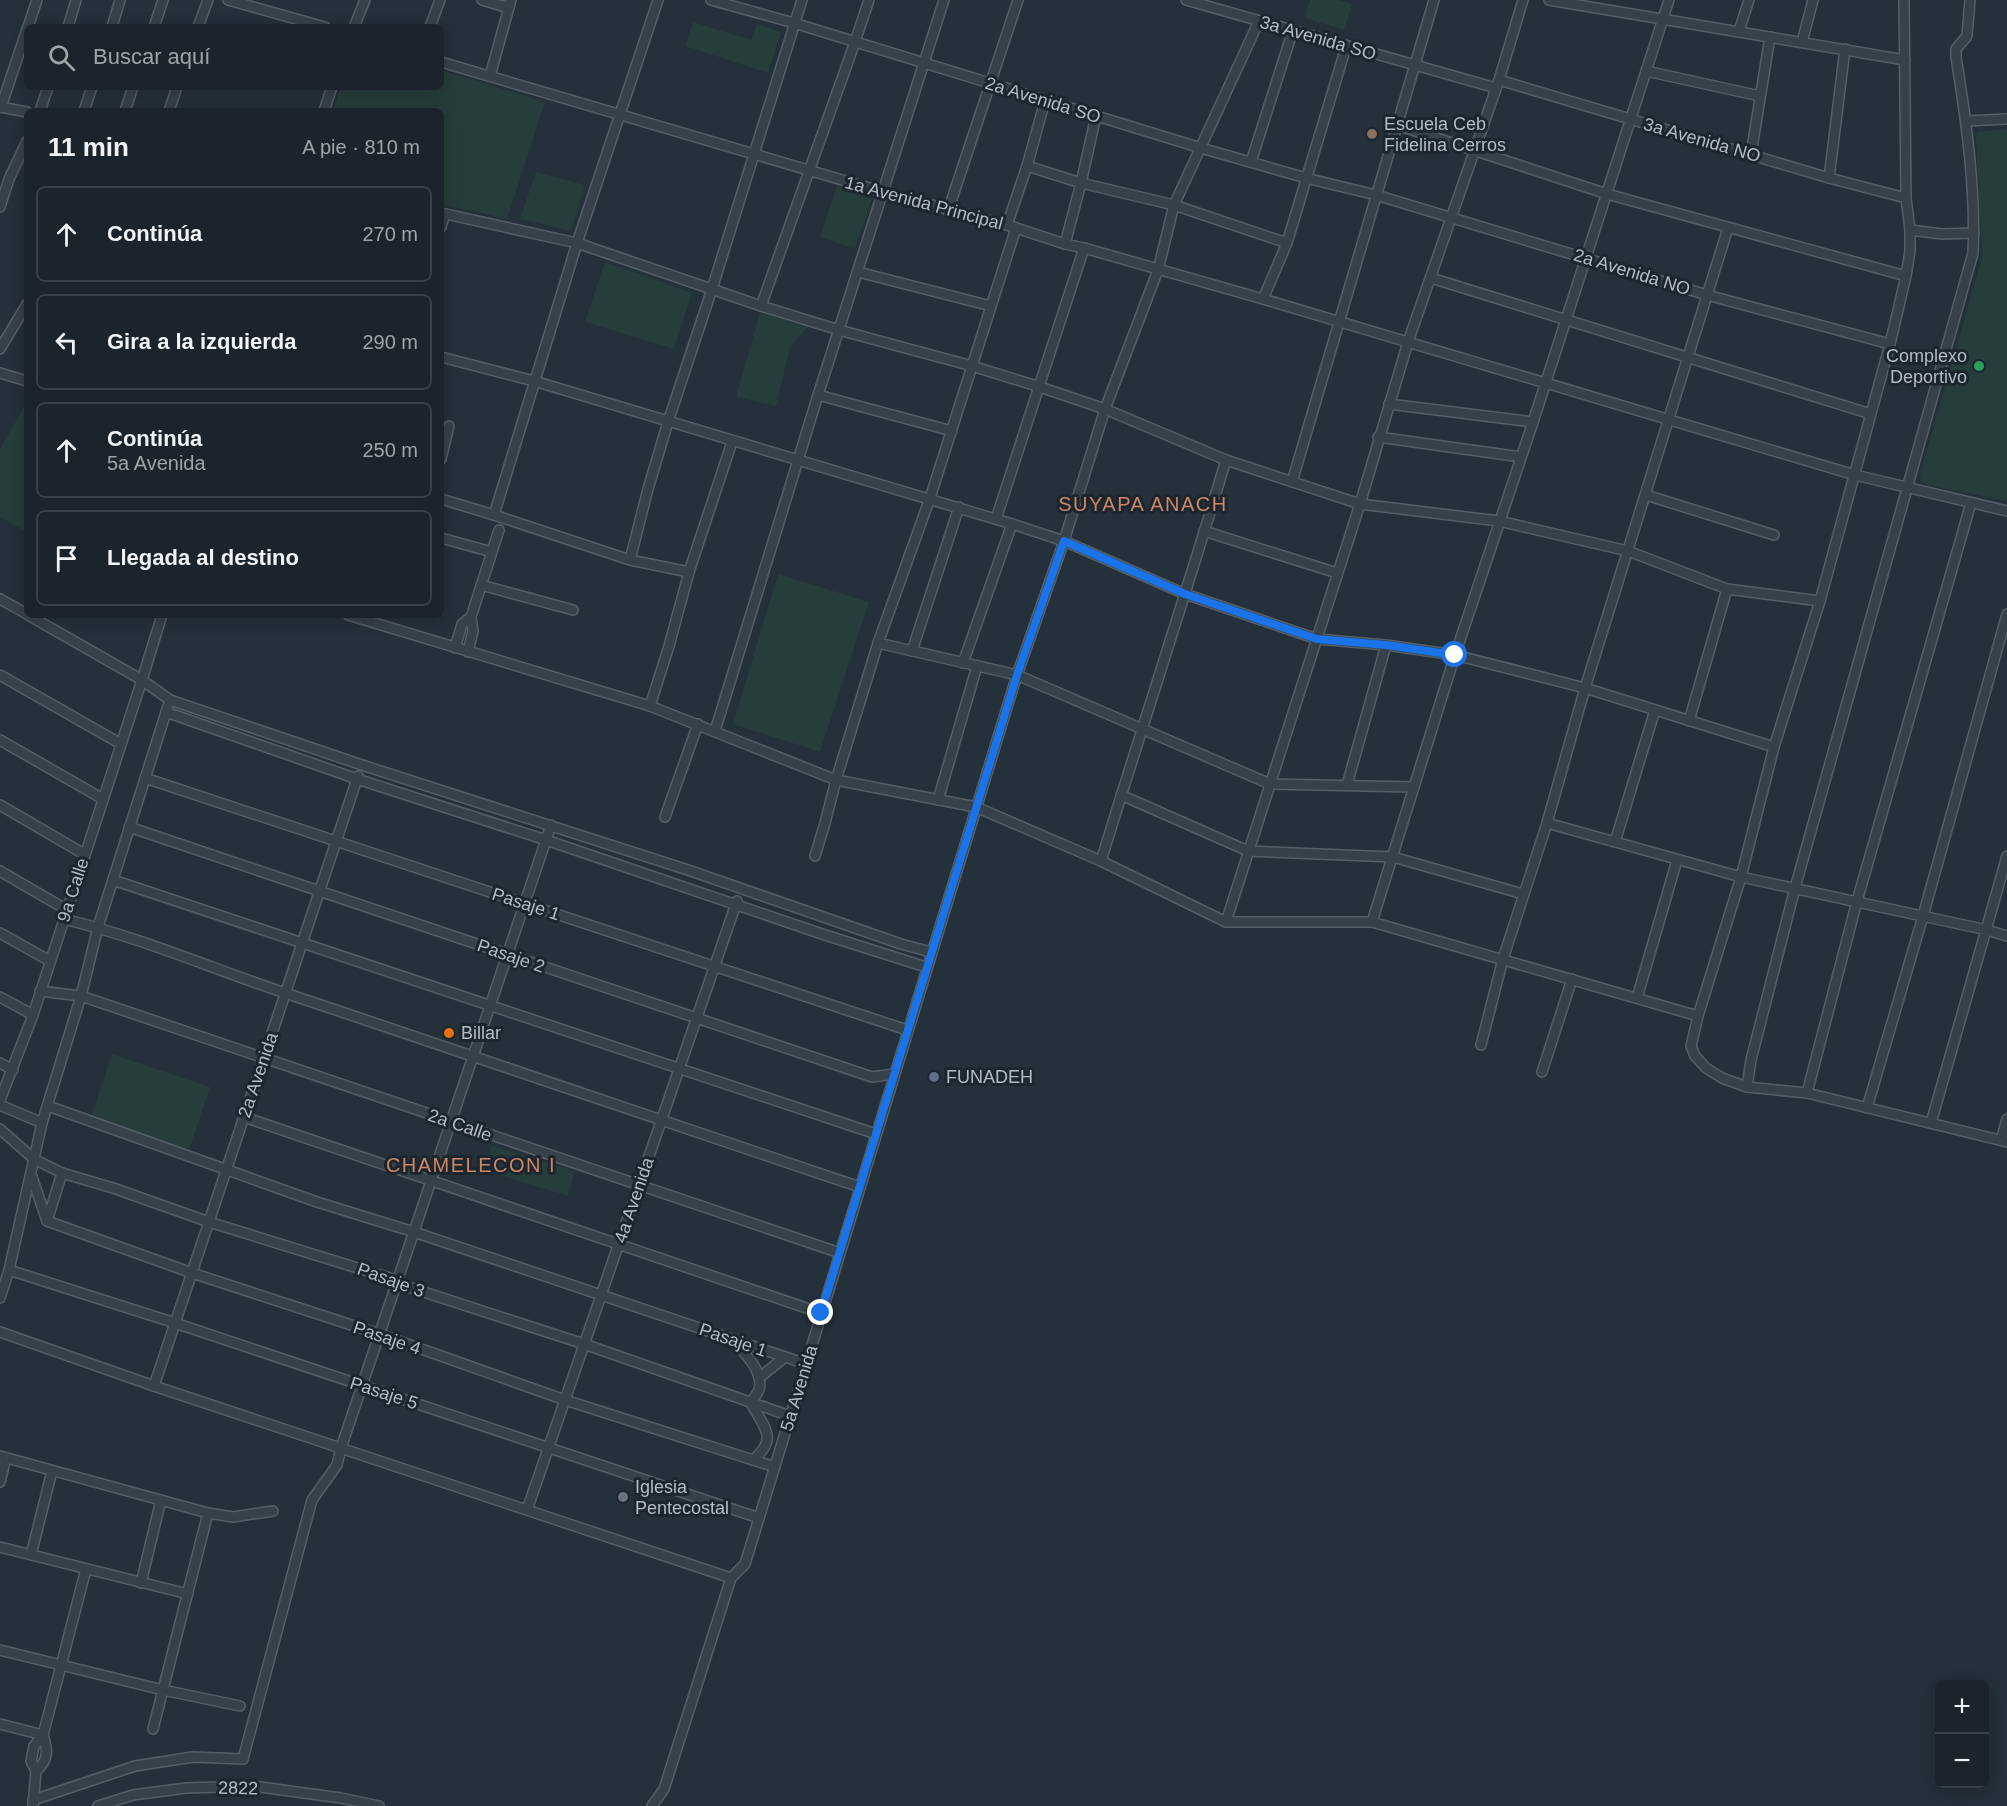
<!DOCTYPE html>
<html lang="es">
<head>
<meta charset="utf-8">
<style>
	:root { --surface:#1b242c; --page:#283038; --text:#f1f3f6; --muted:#a0a4a9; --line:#394148 }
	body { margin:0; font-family:Arial,sans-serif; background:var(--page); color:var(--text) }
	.controls { position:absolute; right:18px; bottom:18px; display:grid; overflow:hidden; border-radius:9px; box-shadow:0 3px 15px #0003 }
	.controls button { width:54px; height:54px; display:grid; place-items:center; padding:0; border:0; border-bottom:2px solid var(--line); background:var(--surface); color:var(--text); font:30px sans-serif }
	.stop { position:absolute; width:18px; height:18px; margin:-14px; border:4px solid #1a73e8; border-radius:50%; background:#fff }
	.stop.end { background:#1a73e8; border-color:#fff; box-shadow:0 2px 6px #0008 }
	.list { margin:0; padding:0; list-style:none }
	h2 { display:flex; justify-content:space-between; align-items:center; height:78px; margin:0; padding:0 24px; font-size:26px }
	h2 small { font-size:20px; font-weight:400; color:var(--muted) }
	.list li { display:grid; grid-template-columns:39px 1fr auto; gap:18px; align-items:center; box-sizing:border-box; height:96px; margin:0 12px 12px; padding:0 12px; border:2px solid var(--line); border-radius:9px }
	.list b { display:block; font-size:22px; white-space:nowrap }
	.list p { margin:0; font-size:20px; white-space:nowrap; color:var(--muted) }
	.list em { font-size:20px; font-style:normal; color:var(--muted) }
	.icon { flex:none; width:33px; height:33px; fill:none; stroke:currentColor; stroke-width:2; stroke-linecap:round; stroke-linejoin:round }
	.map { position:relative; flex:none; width:2007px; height:1806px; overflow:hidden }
	.search { position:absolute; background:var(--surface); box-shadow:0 3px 15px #0003; left:24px; top:24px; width:420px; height:66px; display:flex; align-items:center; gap:15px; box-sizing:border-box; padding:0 21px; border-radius:9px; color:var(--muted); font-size:22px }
	.panel { position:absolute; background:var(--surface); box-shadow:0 3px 15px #0003; left:24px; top:108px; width:420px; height:510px; border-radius:9px }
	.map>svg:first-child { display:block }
</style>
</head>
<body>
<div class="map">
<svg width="2007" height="1806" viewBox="0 0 2007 1806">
	<rect width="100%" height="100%" fill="#24303a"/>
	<g fill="#273d3b">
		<polygon points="1310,0 1339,0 1352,4 1344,30 1305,18"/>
		<polygon points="693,22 751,40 757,24 781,32 768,73 685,46"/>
		<polygon points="441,70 545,102 507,219 441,204 441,111 333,111 341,87 441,87"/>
		<polygon points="2007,129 2007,501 1927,485 1921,482 1920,475 1982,257 1976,137 1977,132"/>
		<polygon points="536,172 585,185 571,231 520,219"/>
		<polygon points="837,186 872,198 855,249 820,237"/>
		<polygon points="605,262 692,293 674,349 585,322"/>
		<polygon points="760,312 808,327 790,347 776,406 736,397"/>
		<polygon points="24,407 27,409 27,532 0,517 0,449"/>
		<polygon points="778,574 869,602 820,752 733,724"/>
		<polygon points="112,1054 210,1087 189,1150 91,1117"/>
		<polygon points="492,1146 575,1171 568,1196 484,1170"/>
	</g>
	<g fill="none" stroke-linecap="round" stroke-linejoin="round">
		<defs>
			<g id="minor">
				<polyline points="228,0 325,27"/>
				<polyline points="482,0 509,8"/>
				<polyline points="711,0 794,23 1201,148 1306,178 1376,195 1707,295 1890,344"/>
				<path d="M1186 0C1289 29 1392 59 1496 88"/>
				<polyline points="1549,0 1905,60"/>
				<polyline points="1904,0 1906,198 1910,230 1910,251 1906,276 1890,344 1820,601 1774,747 1741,877 1698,1016 1691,1046 1695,1056 1706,1068 1722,1078 1747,1087 1807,1093 2007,1142"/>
				<polyline points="28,27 37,0"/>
				<polyline points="68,27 76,0"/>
				<polyline points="112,27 120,0"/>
				<polyline points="154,27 163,0"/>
				<polyline points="198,27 208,0"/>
				<polyline points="354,27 365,0"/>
				<polyline points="430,27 440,0"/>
				<polyline points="1739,31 1749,0"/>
				<polyline points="1802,42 1813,0"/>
				<polyline points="441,62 883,192 1007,225 1065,244 1084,248 1263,299 1855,475 2007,511"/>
				<polyline points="1646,71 1760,96"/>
				<polyline points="490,76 511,0"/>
				<polyline points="1499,80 1829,178 1906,198"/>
				<polyline points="0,107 27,112"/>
				<polyline points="1,107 27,29"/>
				<polyline points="40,111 48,87"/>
				<polyline points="84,111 92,87"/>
				<polyline points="125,111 133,87"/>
				<polyline points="169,111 177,87"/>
				<polyline points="324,111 332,87"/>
				<polyline points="1966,121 2007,119"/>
				<polyline points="1397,125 1607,194 1906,276"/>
				<polyline points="1751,154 1770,37"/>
				<polyline points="1251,162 1293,30"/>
				<polyline points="1027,166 1081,183 1174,205 1287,243"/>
				<polyline points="1829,178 1845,49"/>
				<polyline points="0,207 9,179 27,141"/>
				<polyline points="948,211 1018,0"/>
				<polyline points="441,213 577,243 761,306 839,330 972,366 1040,387 1105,409 1226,460 1360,504 1499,521 1628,551 1727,589 1820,601"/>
				<polyline points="1007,225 1027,166 1045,101"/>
				<polyline points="441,227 445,214"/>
				<polyline points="1910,230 1942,234 1974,233"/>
				<polyline points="1065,244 1081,183 1096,116"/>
				<polyline points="858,272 991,306"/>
				<polyline points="1431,278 1871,414"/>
				<polyline points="1263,299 1287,243 1346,47"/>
				<polyline points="761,306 855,42 869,0"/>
				<polyline points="0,349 27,304"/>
				<polyline points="441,357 534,381 1012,524 1064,541 1185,594 1317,639 1386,645 1455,655 1585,688 1774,747"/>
				<polyline points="0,373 27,381"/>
				<polyline points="818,395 952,431"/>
				<polyline points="1389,404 1533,422"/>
				<polyline points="1378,437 1521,457"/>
				<polyline points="441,459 449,426"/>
				<polyline points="1292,482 1434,0"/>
				<polyline points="1646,495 1774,535"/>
				<polyline points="441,499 494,515 630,560 689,572"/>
				<polyline points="494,515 577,243 658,0"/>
				<polyline points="996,519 1084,248"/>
				<polyline points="1204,531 1337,573"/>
				<polyline points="441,538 492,552"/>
				<polyline points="630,560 648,489 668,422 712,289 802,0"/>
				<polyline points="481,585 573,610"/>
				<polyline points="0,599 27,614"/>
				<polyline points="28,615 142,680 162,615"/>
				<polyline points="348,615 650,706 836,780 976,807 1101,861 1226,922 1372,922 1698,1016"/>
				<polyline points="878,643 1017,675 1270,784 1413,787"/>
				<polyline points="455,648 462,624 471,617"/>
				<polyline points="912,651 959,507"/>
				<polyline points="468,652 473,631 471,617 499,530"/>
				<polyline points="963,663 1012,524"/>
				<polyline points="0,675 121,744"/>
				<polyline points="650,706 669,646 689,572 732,442"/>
				<polyline points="166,712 357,779 546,840 825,935 926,967"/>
				<polyline points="1689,721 1727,589"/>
				<polyline points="715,731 818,395 944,0"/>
				<polyline points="0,740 103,799"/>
				<polyline points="145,778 907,1030"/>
				<polyline points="1347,785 1386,645"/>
				<polyline points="1121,795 1248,851 1393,857 1523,894"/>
				<polyline points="938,800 977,666"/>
				<polyline points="0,805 84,854"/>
				<polyline points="665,817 698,724"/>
				<polyline points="1547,823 1741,877 1987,930 2007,936"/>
				<polyline points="129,827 872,1077 894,1074"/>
				<polyline points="1615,842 1655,710"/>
				<polyline points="815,856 825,823 836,780 878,643 930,498 1016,228"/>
				<path d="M1101 861C1142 727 1186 594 1226 460"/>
				<polyline points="0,871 67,910"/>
				<polyline points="113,880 876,1134"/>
				<path d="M63 919C141 937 215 970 291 995 481 1058 670 1124 860 1187"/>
				<polyline points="1226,922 1360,504 1408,342 1499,80 1523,0"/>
				<polyline points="1372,922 1455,655 1533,422 1669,0"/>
				<polyline points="0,933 50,961"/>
				<polyline points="40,991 81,996 840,1253"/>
				<polyline points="0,997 33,1015"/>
				<polyline points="1637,998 1677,860"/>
				<polyline points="1481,1045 1503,959 1547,823 1585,688 1728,228"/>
				<polyline points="0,1063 13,1070"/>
				<polyline points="1542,1072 1572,979"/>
				<path d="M1747 1087 1751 1060 1795 888 1973 253C1976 190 1966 119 1956 57V49L1967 36 1970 0"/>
				<polyline points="1807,1093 1857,901 1971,503"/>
				<polyline points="0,1100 33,1015 142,680 170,700 362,765 688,870 901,944 931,952"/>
				<polyline points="0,1105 42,1123"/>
				<polyline points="48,1106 317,1202 414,1232 806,1364"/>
				<polyline points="1867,1108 1923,916 2007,614"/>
				<polyline points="244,1117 821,1313"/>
				<polyline points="1931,1123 2007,856"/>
				<polyline points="0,1129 34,1159 62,1173 113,1188 209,1222 393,1279 396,1283 584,1344 790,1416"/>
				<polyline points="2001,1140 2007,1119"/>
				<polyline points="31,1174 47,1221 192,1273 379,1334 565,1400 775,1467"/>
				<polyline points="47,1221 62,1173"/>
				<polyline points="9,1270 175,1323 759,1518"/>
				<polyline points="0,1298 9,1270 42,1123 81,996 98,927 168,706"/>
				<polyline points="0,1332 154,1386 731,1578"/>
				<path d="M733 1340C744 1353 764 1371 759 1390 757 1394 753 1399 751 1403 764 1428 779 1438 753 1460"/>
				<polyline points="759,1378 785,1357"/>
				<polyline points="154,1386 358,776"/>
				<polyline points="0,1456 208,1513 233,1517 273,1511"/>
				<polyline points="0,1482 6,1458"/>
				<polyline points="527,1510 737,901"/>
				<polyline points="0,1547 188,1594"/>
				<polyline points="31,1555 52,1471"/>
				<polyline points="141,1583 161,1500"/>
				<polyline points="0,1650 163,1690 240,1706"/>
				<polyline points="0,1724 43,1735"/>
				<polyline points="153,1729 208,1513"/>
				<path d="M36 1771C49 1760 48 1750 43 1735"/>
				<polyline points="33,1800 135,1766 193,1757 243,1759 312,1500 337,1465 341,1448 551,825"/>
				<polyline points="33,1806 36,1771 31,1761 34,1746 43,1735 86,1569"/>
				<polyline points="98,1806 133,1795 186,1788 253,1786 341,1798 379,1806"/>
				<polyline points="652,1806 664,1789 731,1578 745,1564 1017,675 1064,541 1105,409 1158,270 1174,205 1259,21"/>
			</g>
		</defs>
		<use href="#minor" stroke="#555f68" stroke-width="12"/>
		<use href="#minor" stroke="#37414a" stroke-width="9"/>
	</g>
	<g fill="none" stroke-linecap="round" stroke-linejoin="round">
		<polyline stroke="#1a73e8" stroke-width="8" points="821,1313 1017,675 1064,541 1185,594 1317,639 1386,645 1455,655"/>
	</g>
	<circle fill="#8d6e63" stroke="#1c262f" stroke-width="2" cx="1372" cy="134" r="6"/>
	<circle fill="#2e9e5b" stroke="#1c262f" stroke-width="2" cx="1979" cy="366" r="6"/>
	<circle fill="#e8710a" stroke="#1c262f" stroke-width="2" cx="449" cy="1033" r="6"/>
	<circle fill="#5c6f8a" stroke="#1c262f" stroke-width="2" cx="934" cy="1077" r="6"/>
	<circle fill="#6b7280" stroke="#1c262f" stroke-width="2" cx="623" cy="1497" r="6"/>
	<g text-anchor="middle" stroke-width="6" stroke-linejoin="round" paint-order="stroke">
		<g font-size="18" fill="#b3bcc6" stroke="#1c262f">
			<text transform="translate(1318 38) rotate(16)" y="6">3a Avenida SO</text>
			<text transform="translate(1043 100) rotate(17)" y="6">2a Avenida SO</text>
			<text transform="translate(1702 140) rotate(16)" y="6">3a Avenida NO</text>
			<text transform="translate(924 203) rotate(15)" y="6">1a Avenida Principal</text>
			<text transform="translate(1632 272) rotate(17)" y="6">2a Avenida NO</text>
			<text transform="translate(73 890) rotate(-72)" y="6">9a Calle</text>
			<text transform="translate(526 904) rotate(18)" y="6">Pasaje 1</text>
			<text transform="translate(511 956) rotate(19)" y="6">Pasaje 2</text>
			<text transform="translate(258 1075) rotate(-71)" y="6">2a Avenida</text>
			<text transform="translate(460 1125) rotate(19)" y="6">2a Calle</text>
			<text transform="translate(634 1200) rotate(-71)" y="6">4a Avenida</text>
			<text transform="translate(391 1280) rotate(20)" y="6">Pasaje 3</text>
			<text transform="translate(387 1338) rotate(19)" y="6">Pasaje 4</text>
			<text transform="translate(733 1340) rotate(19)" y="6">Pasaje 1</text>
			<text transform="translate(799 1388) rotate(-73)" y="6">5a Avenida</text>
			<text transform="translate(384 1393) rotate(18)" y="6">Pasaje 5</text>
			<text transform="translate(238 1788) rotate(1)" y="6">2822</text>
		</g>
		<g font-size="18" fill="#b3bcc6" stroke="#1c262f" text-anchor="start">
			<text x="1384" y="130">Escuela Ceb<tspan x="1384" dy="21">Fidelina Cerros</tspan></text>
			<text x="1967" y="362" text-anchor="end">Complexo<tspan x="1967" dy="21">Deportivo</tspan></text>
			<text x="461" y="1039">Billar</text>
			<text x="946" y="1083">FUNADEH</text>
			<text x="635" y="1493">Iglesia<tspan x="635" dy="21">Pentecostal</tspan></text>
		</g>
		<g font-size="20" letter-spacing="1.5" fill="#cd8666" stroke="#1c262f">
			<text x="1143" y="511">SUYAPA ANACH</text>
			<text x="471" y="1172">CHAMELECON I</text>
		</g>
	</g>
</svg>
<div class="controls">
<button>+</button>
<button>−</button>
</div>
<div class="stop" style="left:1455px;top:655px"></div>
<div class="stop end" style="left:821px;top:1313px"></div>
<div class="search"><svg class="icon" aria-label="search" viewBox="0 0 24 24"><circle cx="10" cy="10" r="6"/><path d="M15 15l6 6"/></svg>Buscar aquí</div>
<section class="panel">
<h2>11 min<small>A pie · 810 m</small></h2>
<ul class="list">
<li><svg class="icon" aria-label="ahead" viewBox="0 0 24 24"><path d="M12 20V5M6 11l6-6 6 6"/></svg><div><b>Continúa</b></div><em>270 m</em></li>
<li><svg class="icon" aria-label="left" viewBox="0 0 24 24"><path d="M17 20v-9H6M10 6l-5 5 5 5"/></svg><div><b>Gira a la izquierda</b></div><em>290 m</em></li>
<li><svg class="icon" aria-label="ahead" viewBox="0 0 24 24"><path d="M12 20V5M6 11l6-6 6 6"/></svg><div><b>Continúa</b><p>5a Avenida</p></div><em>250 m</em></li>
<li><svg class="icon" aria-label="arrive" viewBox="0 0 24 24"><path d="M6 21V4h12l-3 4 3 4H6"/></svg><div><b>Llegada al destino</b></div></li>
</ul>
</section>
</div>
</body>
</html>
